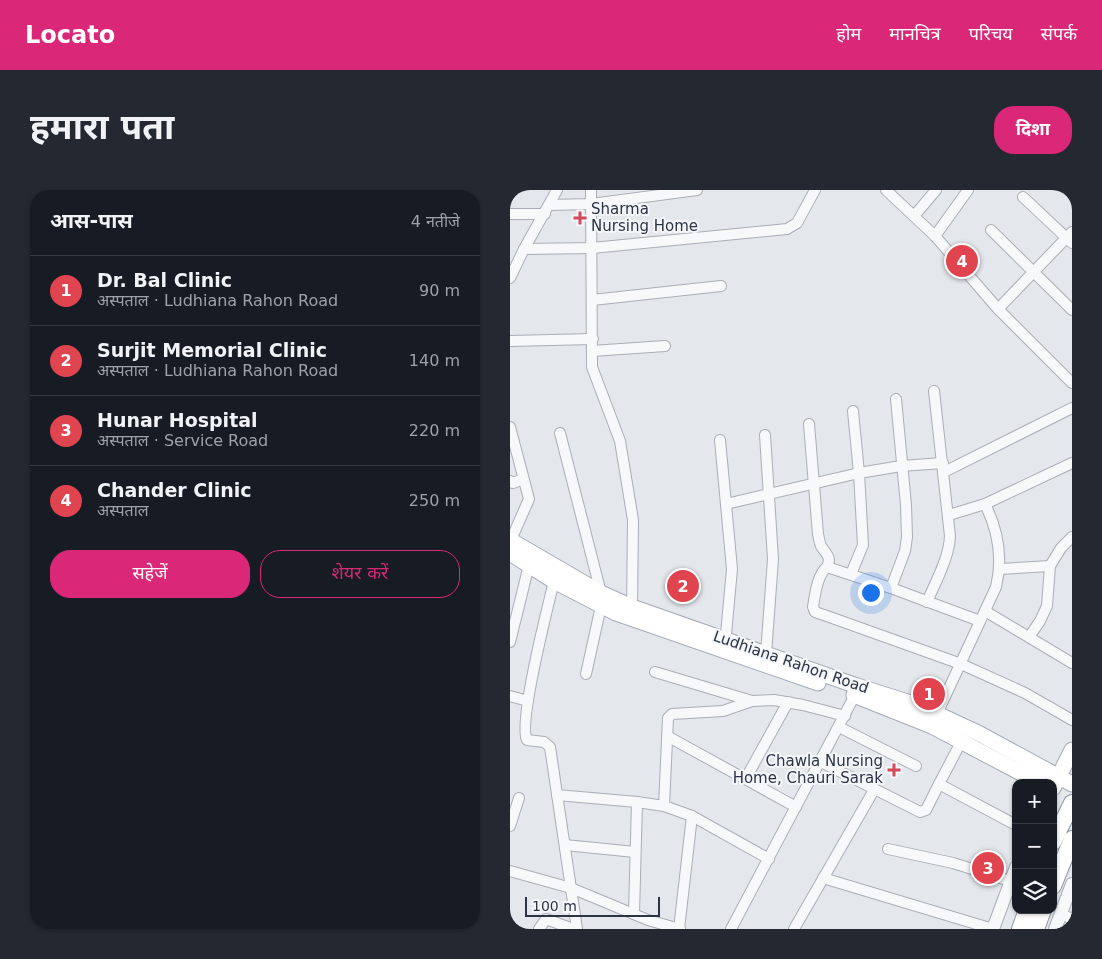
<!DOCTYPE html>
<html lang="hi">
<head>
<meta charset="utf-8">
<style>
	:root { --surface:#171b24; --page:#242831; --text:#f1f3f6; --muted:#9ea1a6; --line:#363941; --accent:#db2777 }
	body { margin:0; font-family:"DejaVu Sans","Noto Sans Devanagari",sans-serif; background:var(--page); color:var(--text) }
	.controls { position:absolute; right:15px; bottom:15px; display:grid; overflow:hidden; border-radius:10px; box-shadow:0 1px 4px #0004 }
	.controls button { width:45px; height:45px; display:grid; place-items:center; padding:0; border:0; border-bottom:1px solid var(--line); background:var(--surface); color:var(--text); font:25px sans-serif }
	.scale { position:absolute; left:15px; bottom:12px; width:135px; box-sizing:border-box; padding-left:5px; border:2px solid #2b3445; border-top:0; font-size:14px; line-height:18px; white-space:nowrap; color:#2b3445; -webkit-text-stroke:4px #f4f6f9; paint-order:stroke }
	.you { position:absolute; left:360px; top:402px; width:18px; height:18px; margin:-12px; border:4px solid #fff; border-radius:50%; background:#1a73e8; box-shadow:0 0 0 8px #1a73e833 }
	.badge { display:grid; place-items:center; width:32px; height:32px; border-radius:50%; background:var(--accent); color:#fff; font-size:16px; font-weight:700 }
	.pin { position:absolute; translate:-50% -50%; border:2px solid #fff; box-shadow:0 1px 5px #0006 }
	.list { margin:0; padding:0; list-style:none }
	h2 { display:flex; justify-content:space-between; align-items:center; height:65px; margin:0; padding:0 20px; font-size:21px }
	h2 small { font-size:16px; font-weight:400; color:var(--muted) }
	.list li { display:grid; grid-template-columns:32px 1fr auto; gap:15px; align-items:center; box-sizing:border-box; height:70px; padding:0 20px; border-top:1px solid var(--line) }
	.list b { display:block; font-size:19px; white-space:nowrap }
	.list p { margin:0; font-size:16px; white-space:nowrap; color:var(--muted) }
	.list em { font-size:16px; font-style:normal; color:var(--muted) }
	.actions { display:flex; gap:10px; padding:15px 20px }
	.actions a { flex:1; padding:11px 0; border:1px solid var(--accent); border-radius:20px; text-align:center; font-size:18px; color:var(--accent) }
	.actions .main { background:var(--accent); color:#fff }
	.icon { flex:none; width:28px; height:28px; fill:none; stroke:currentColor; stroke-width:2; stroke-linecap:round; stroke-linejoin:round }
	.map { position:relative; flex:none; width:562px; height:739px; overflow:hidden; border-radius:20px }
	header { display:flex; align-items:center; gap:30px; box-sizing:border-box; height:70px; padding:0 25px; background:var(--accent); color:#fff }
	header strong { font-size:24px }
	nav { display:flex; gap:28px; margin-inline-start:auto; font-size:18px }
	.intro { display:flex; align-items:center; justify-content:space-between; box-sizing:border-box; height:120px; padding:0 30px }
	h1 { margin:0; font-size:35px }
	.button { padding:12px 22px; border-radius:20px; background:var(--accent); color:#fff; font-size:18px; font-weight:700 }
	main { display:flex; gap:30px; padding:0 30px }
	aside { flex:1; background:var(--surface); border-radius:20px; box-shadow:0 1px 4px #0004 }
	.map>svg:first-child { display:block }
</style>
</head>
<body>
<header>
<strong>Locato</strong>
<nav><a>होम</a><a>मानचित्र</a><a>परिचय</a><a>संपर्क</a></nav>
</header>
<div class="intro"><h1>हमारा पता</h1><a class="button">दिशा</a></div>
<main>
<aside>
<h2>आस-पास<small>4 नतीजे</small></h2>
<ul class="list">
<li><span class="badge" style="background:#e0444e">1</span><div><b>Dr. Bal Clinic</b><p>अस्पताल · Ludhiana Rahon Road</p></div><em>90 m</em></li>
<li><span class="badge" style="background:#e0444e">2</span><div><b>Surjit Memorial Clinic</b><p>अस्पताल · Ludhiana Rahon Road</p></div><em>140 m</em></li>
<li><span class="badge" style="background:#e0444e">3</span><div><b>Hunar Hospital</b><p>अस्पताल · Service Road</p></div><em>220 m</em></li>
<li><span class="badge" style="background:#e0444e">4</span><div><b>Chander Clinic</b><p>अस्पताल</p></div><em>250 m</em></li>
</ul>
<div class="actions"><a class="main">सहेजें</a><a>शेयर करें</a></div>
</aside>
<div class="map">
<svg width="562" height="739" viewBox="0 0 562 739">
	<rect width="100%" height="100%" fill="#e4e7ec"/>
	<g fill="none" stroke-linecap="round" stroke-linejoin="round">
		<defs>
			<g id="minor">
				<polyline points="81,0 82,177 110,251 123,330 122,420"/>
				<polyline points="376,0 425,46 488,119 562,193"/>
				<polyline points="513,7 562,53"/>
				<polyline points="39,15 81,14 187,0"/>
				<polyline points="0,24 35,24"/>
				<polyline points="404,26 426,0"/>
				<polyline points="481,40 562,120"/>
				<polyline points="425,46 458,0"/>
				<polyline points="14,59 82,58 277,39 287,33 305,0"/>
				<polyline points="0,88 14,59 47,0"/>
				<polyline points="82,110 211,96"/>
				<polyline points="488,119 562,42"/>
				<polyline points="0,151 83,149"/>
				<polyline points="82,161 155,156"/>
				<path d="M299 234 308 344C309 347 309 352 311 356 316 364 322 367 317 377"/>
				<polyline points="0,237 19,309 1,350"/>
				<polyline points="50,243 91,403"/>
				<polyline points="255,245 263,369 256,464"/>
				<polyline points="210,250 222,379 215,455"/>
				<polyline points="434,282 562,218"/>
				<polyline points="0,291 3,293 13,289"/>
				<polyline points="216,314 349,283 391,276 433,273"/>
				<polyline points="439,325 475,314 562,273"/>
				<polyline points="490,379 540,376"/>
				<polyline points="341,384 353,355 349,283 343,221"/>
				<path d="M44 391C38 416 8 533 17 550L34 552 40 557 67 739"/>
				<polyline points="381,398 395,361 397,347 396,315 386,209"/>
				<path d="M417 412C426 391 439 368 440 346L424 201"/>
				<polyline points="475,421 562,473"/>
				<path d="M470 431 381 398 317 377C307 385 305 405 303 417L305 422 314 425 451 474 515 503 562 530"/>
				<polyline points="519,447 530,431 537,416 540,376 551,358 562,347"/>
				<polyline points="0,452 19,375"/>
				<polyline points="145,482 242,511"/>
				<polyline points="76,484 91,416"/>
				<polyline points="0,506 18,511"/>
				<path d="M427 524 486 397C493 368 488 340 475 314"/>
				<polyline points="329,537 406,576"/>
				<polyline points="157,546 286,617"/>
				<polyline points="451,552 429,594 506,635"/>
				<polyline points="311,572 410,622 416,620 429,594"/>
				<polyline points="236,588 278,512"/>
				<polyline points="47,605 127,612"/>
				<polyline points="154,616 158,528 162,524 213,521 242,511 264,510 293,515 335,526"/>
				<polyline points="0,636 9,608"/>
				<polyline points="55,655 125,662"/>
				<polyline points="378,659 443,673 500,691"/>
				<polyline points="0,681 61,698 138,730 170,739"/>
				<polyline points="313,688 483,739"/>
				<polyline points="124,724 127,612 154,616 182,626 259,669"/>
				<polyline points="551,724 562,729"/>
				<polyline points="29,739 36,729 63,739"/>
				<polyline points="169,739 182,626"/>
				<polyline points="221,739 345,505"/>
				<polyline points="284,739 364,600"/>
			</g>
			<g id="tertiary">
				<polyline points="483,739 506,677"/>
				<polyline points="545,739 562,694"/>
			</g>
			<g id="primary">
				<polyline points="0,350 91,403 122,417 347,496 410,516 468,543 562,594"/>
				<polyline points="0,363 44,391 106,423 308,493"/>
				<polyline points="344,505 422,536 530,593"/>
				<polyline points="543,598 562,560"/>
			</g>
			<g id="trunk">
				<polyline points="543,652 562,613"/>
				<polyline points="543,696 562,649"/>
				<polyline points="510,739 517,720"/>
				<polyline points="526,739 533,720"/>
			</g>
		</defs>
		<use href="#minor" stroke="#a9aeb7" stroke-width="12"/>
		<use href="#tertiary" stroke="#a9aeb7" stroke-width="14"/>
		<use href="#primary" stroke="#a3abb8" stroke-width="17"/>
		<use href="#trunk" stroke="#8b94a3" stroke-width="18"/>
		<use href="#minor" stroke="#f7f8fa" stroke-width="10"/>
		<use href="#tertiary" stroke="#f7f8fa" stroke-width="12"/>
		<use href="#primary" stroke="#fff" stroke-width="15"/>
		<use href="#trunk" stroke="#fff" stroke-width="16"/>
	</g>
	<g fill="#d1495b" stroke="#f4f6f9" stroke-width="2">
		<path d="M67.5 20.5h5v5h5v5h-5v5h-5v-5h-5v-5h5z"/>
		<path d="M381.5 572.5h5v5h5v5h-5v5h-5v-5h-5v-5h5z"/>
	</g>
	<g text-anchor="middle" stroke-width="4" stroke-linejoin="round" paint-order="stroke">
		<g font-size="15" fill="#2b3445" stroke="#f4f6f9" text-anchor="start">
			<text x="81" y="24">Sharma<tspan x="81" dy="17">Nursing Home</tspan></text>
			<text x="373" y="576" text-anchor="end">Chawla Nursing<tspan x="373" dy="17">Home, Chauri Sarak</tspan></text>
		</g>
		<g font-size="15" fill="#2b3445" stroke="#f4f6f9">
			<text transform="translate(281 472) rotate(19)" y="5">Ludhiana Rahon Road</text>
		</g>
	</g>
</svg>
<div class="controls">
<button>+</button>
<button>−</button>
<button><svg class="icon" aria-label="layers" viewBox="0 0 24 24"><path d="M12 4l9 5-9 5-9-5zM3 14l9 5 9-5"/></svg></button>
</div>
<div class="scale">100 m</div>
<div class="you"></div>
<div class="pin badge" style="left:419px;top:504px;background:#e0444e">1</div>
<div class="pin badge" style="left:173px;top:396px;background:#e0444e">2</div>
<div class="pin badge" style="left:478px;top:678px;background:#e0444e">3</div>
<div class="pin badge" style="left:452px;top:71px;background:#e0444e">4</div>
</div>
</main>
</body>
</html>
